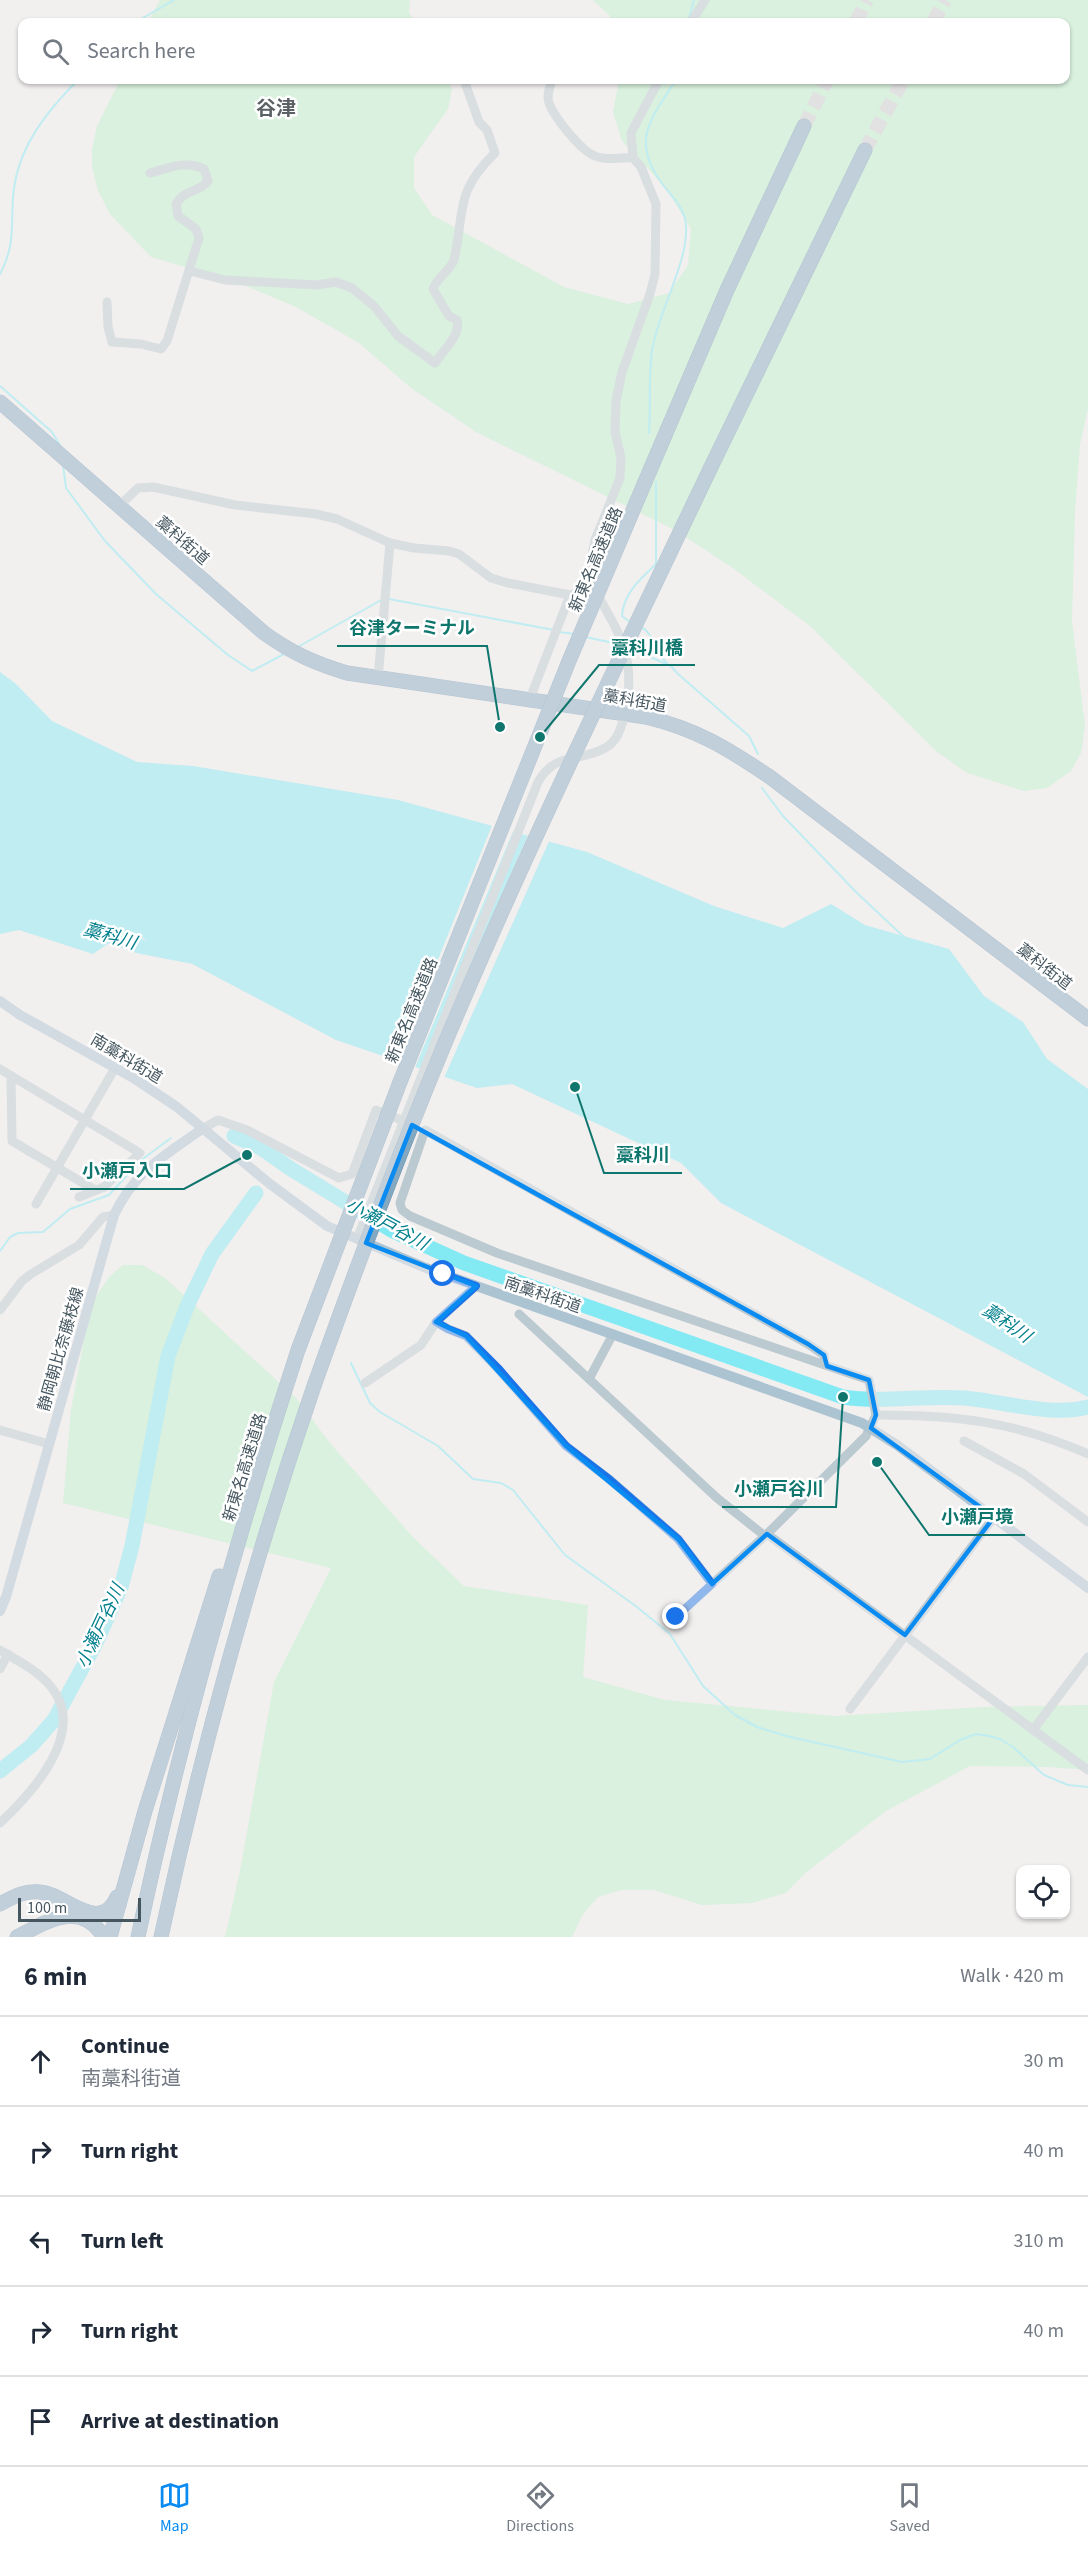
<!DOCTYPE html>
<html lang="en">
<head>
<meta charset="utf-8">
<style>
	:root { --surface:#fff; --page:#f2f2f3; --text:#1f2937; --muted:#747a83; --line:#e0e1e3; --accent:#098bf2 }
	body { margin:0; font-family:"Source Sans 3","Noto Sans JP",sans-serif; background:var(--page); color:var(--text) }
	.controls { position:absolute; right:18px; bottom:18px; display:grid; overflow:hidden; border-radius:12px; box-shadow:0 2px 4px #0004 }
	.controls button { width:54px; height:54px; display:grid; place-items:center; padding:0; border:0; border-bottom:2px solid var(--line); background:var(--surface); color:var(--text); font:30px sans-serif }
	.scale { position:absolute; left:18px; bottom:15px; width:123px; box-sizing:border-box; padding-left:6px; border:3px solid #45565f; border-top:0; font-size:16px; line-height:21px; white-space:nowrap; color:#45565f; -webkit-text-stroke:4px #fff; paint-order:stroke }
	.stop { position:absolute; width:18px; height:18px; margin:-14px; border:4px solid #1a73e8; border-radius:50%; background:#fff }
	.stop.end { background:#1a73e8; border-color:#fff; box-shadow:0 2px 6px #0008 }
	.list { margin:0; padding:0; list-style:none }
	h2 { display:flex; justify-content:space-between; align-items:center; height:78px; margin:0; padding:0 24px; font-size:26px }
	h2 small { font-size:20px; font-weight:400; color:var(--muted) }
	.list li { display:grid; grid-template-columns:39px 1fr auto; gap:18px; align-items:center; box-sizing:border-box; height:90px; padding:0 24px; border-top:2px solid var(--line) }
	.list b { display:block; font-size:22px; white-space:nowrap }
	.list p { margin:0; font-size:20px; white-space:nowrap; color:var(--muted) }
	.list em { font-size:20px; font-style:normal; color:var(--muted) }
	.icon { flex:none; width:33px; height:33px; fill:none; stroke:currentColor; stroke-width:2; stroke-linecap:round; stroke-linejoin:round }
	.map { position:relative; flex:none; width:1088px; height:1937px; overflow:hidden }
	.search { position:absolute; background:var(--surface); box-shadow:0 2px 4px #0004; left:18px; right:18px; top:18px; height:66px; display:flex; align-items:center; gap:15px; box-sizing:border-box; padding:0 21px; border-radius:12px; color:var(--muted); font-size:22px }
	.sheet { height:528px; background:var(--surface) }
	nav { display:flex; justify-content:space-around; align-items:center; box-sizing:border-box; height:84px; border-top:2px solid var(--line); background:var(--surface); font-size:16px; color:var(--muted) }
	nav a { display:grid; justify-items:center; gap:3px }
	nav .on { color:var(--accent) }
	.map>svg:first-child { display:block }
</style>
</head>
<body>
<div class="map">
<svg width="1088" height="1937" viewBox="0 0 1088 1937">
	<rect width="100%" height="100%" fill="#f2efef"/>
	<g fill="#baf3c9">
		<polygon points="160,0 410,0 409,13 415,22 148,22"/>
		<polygon points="593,0 1088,0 1088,409 1080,444 1075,511 1072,621 1085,726 1081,753 1071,771 1047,788 1024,791 967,773 937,752 810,626 734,569 675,530 476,432 411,388 359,343 296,307 239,283 151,257 110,214 98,191 92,167 92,149 97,126 120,80 448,80 452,89 448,109 414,157 414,188 432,215 564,287 628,304 669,293 688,265 691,229 666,188 622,141 613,112 619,80 1066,80 1066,22 612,22 610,16"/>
		<polygon points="123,1265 142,1265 165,1278 297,1399 329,1442 412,1536 464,1586 588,1605 583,1677 665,1700 834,1716 983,1707 1088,1705 1088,1770 1049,1767 970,1766 886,1811 804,1874 786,1893 752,1903 702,1905 654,1890 621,1890 598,1897 583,1914 572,1937 225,1937 240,1871 274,1682 331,1568 63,1503 71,1410 88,1317 95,1298 109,1277"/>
	</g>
	<polygon fill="#83eaf4" points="0,672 16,684 52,721 137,762 193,766 398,800 587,852 714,906 783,928 831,904 865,925 949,949 984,996 1023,1022 1047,1059 1088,1089 1088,1397 721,1203 681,1163 512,1084 477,1088 336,1040 128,930 93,954 19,930 0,934"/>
	<g fill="#f2efef">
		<polygon points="493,823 514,829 414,1070 396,1064"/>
		<polygon points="529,833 550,839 443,1080 423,1073"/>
	</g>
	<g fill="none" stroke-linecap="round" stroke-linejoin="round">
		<g stroke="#83eaf4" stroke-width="2">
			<polyline points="689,18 694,0"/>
			<polyline points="136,22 174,0"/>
			<path d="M0 274C15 246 11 228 13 198 16 150 45 113 78 80"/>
			<polyline points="0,386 52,432 61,447"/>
			<path d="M649 433C651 406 648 377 652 351 657 313 693 255 685 219 682 206 671 195 663 185 630 141 650 120 676 80"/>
			<polyline points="63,465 66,488 105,541 156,594 228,655 252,671 286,653"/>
			<polyline points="389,599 554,630"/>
			<path d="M630 622 622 616C623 594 641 578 656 564V482"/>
			<path d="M641 627C654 633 655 654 667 663"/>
			<polyline points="559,632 574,634"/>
			<polyline points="586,637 618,644"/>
			<polyline points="296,648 383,599"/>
			<polyline points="629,648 671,666"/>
			<polyline points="671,666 677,673 749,736 758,754"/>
			<polyline points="762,788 783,816 856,892 905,938"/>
			<polyline points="0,1251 10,1237 18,1233 43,1232 70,1209 109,1195 140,1161 171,1138"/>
			<polyline points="351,1363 370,1403 380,1412 438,1446 473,1479 501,1483 513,1490 565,1555 637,1607 670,1634 703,1686 735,1715 757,1727 786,1736 902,1762 930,1759 960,1740 976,1734 989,1736 1000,1739 1013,1747 1044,1775 1068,1785 1088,1787"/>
		</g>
		<g stroke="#83eaf4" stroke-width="15">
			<polyline points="97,932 139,946 190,956"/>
			<path d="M234 1136 261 1148 291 1169 393 1231 464 1263 843 1397C883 1403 924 1395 964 1398 1001 1401 1052 1417 1088 1407"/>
			<polyline points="0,1771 31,1746 54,1720 96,1643 121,1587 132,1546 168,1356 188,1304 212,1254 256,1193"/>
		</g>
		<g stroke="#cfd0d2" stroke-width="14" stroke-dasharray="14 7" stroke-linecap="butt">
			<polyline points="856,22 867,0"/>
			<polyline points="933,22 945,0"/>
			<polyline points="804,126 827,80"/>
			<polyline points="865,150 903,80"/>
		</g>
		<defs>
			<g id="highway">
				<path d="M0 402 264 633C292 653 314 663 347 673L646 717C696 729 727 748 770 777L1088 1019"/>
				<polyline points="711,467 865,150"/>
				<polyline points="645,482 727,290 804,126"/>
				<path d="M0 1904C13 1897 25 1890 40 1892 66 1894 100 1936 117 1897"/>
				<path d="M17 1937C46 1922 80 1899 104 1937"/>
				<polyline points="110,1937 145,1811 219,1576"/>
				<path d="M138 1937C180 1739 235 1543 298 1350"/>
				<path d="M161 1937C201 1751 252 1566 314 1386"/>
			</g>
		</defs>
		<use href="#highway" stroke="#6e94ae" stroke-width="15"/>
		<g stroke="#bbc9d0" stroke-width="9">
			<polyline points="691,22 705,0"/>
			<path d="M552 80C550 87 546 95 549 103 554 117 581 151 595 156 606 161 620 157 633 158"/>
			<path d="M190 271 225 280 317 285 336 282 352 288 374 306 398 336 435 363C443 351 461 335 457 320L449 316 433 289C437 277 449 272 454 260 465 211 454 193 495 153L487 130 479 122 464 80"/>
			<path d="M107 302 108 327 112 342 141 344 161 349 167 341 199 238 196 229 178 216 176 204C186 188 197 194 208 181L204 169C185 160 169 168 150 173"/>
			<path d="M118 507 138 488 153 487 235 505 316 514 337 519 390 543 414 548 449 551 459 554 491 578 508 583 570 595 593 587C621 636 638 660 624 718 620 730 617 742 605 748 578 763 556 751 538 782L357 1239"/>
			<polyline points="593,587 591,560 595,540 620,478 621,458 615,432 616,401 622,372 650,294 655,274 656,204 641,167 633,158 631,133 659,80"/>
			<polyline points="378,678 390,543"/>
			<polyline points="529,701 570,595"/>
			<polyline points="0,1069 140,1153 104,1187 79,1197"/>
			<polyline points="11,1076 12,1141 95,1190"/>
			<polyline points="202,1129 218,1120 247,1130 339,1178 352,1174 376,1110 409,1123"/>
			<polyline points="36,1204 115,1068"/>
			<polyline points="0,1310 22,1281 31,1274 79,1245 103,1217 114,1215"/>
			<polyline points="519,1314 717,1498 765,1536"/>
			<polyline points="436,1322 448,1329 466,1336 497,1368 566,1446 609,1479 678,1539 712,1584"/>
			<polyline points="589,1379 613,1334"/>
			<polyline points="365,1383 421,1345 436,1322 476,1286"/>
			<path d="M876 1415C956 1415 1013 1421 1088 1454"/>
			<polyline points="0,1430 49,1444"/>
			<polyline points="964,1441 1024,1474 1088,1522"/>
			<polyline points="767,1534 1088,1770"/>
			<polyline points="676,1617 767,1534 866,1436 876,1415 869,1380 497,1253 410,1216 402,1210 400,1203 425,1130 808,1344 824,1355 825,1365"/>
			<path d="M0 1650C18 1661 39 1671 52 1688 87 1733 32 1793 0 1823"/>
			<polyline points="0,1669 8,1654"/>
			<polyline points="850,1709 994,1517"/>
			<polyline points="1033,1730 1088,1657"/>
		</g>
		<g stroke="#acc3d1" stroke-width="10">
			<polyline points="0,1001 20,1015 135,1079 177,1107 270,1184 327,1226 426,1268 862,1423 897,1445 1088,1588"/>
			<path d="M0 1611 6 1597 114 1215C135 1171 164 1156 202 1129"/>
		</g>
		<use href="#highway" stroke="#83a9c2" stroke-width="14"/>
		<defs>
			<g id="highway-bridge">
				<polyline points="298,1350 400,1082 569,661 645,482"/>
				<path d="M314 1386C355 1271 398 1156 445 1043 527 848 620 658 711 467"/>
			</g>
		</defs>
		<use href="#highway-bridge" stroke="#6e94ae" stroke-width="15" stroke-linecap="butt"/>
		<use href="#highway-bridge" stroke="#83a9c2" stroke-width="14"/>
	</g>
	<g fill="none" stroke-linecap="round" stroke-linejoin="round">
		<polyline stroke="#1a73e8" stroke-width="8" points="443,1274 476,1286 436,1322 448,1329 466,1336 498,1368 566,1446 609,1479 678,1539 712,1584 676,1617"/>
	</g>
	<path d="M0 0H1088V1937H0ZM412 1125 808 1344 824 1355 827 1366 869 1380 876 1415 871 1428 994 1517 905 1635 767 1534 712 1584 678 1539 566 1446 466 1336 436 1322 476 1286 366 1243Z" fill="#f2efef" fill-opacity=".55" fill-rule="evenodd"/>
	<path fill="none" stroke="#098bf2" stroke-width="4.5" stroke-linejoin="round" d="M412 1125 808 1344 824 1355 827 1366 869 1380 876 1415 871 1428 994 1517 905 1635 767 1534 712 1584 678 1539 566 1446 466 1336 436 1322 476 1286 366 1243Z"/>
	<g text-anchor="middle" stroke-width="5" stroke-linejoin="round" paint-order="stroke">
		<g font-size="16" fill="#45565f" stroke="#fff">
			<text transform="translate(183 540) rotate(41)" y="6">藁科街道</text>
			<text transform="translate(595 559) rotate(-67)" y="6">新東名高速道路</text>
			<text transform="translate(635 700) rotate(10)" y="6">藁科街道</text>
			<text transform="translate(1045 966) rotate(38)" y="6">藁科街道</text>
			<text transform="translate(411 1010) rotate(-68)" y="6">新東名高速道路</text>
			<text transform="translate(127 1058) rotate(31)" y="6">南藁科街道</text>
			<text transform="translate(543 1294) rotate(19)" y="6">南藁科街道</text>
			<text transform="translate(60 1349) rotate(-74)" y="6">静岡朝比奈藤枝線</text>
			<text transform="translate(244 1467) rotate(-73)" y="6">新東名高速道路</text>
		</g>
		<g font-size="18" font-style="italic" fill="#04818e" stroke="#fff">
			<text transform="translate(110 936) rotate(16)" y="6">藁科川</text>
			<text transform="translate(387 1224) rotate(28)" y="6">小瀬戸谷川</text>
			<text transform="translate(1007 1323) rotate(34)" y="6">藁科川</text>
			<text transform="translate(100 1626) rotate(-65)" y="6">小瀬戸谷川</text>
		</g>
		<g font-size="20" font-weight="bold" fill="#5b6165" stroke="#fff">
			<text x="276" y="115">谷津</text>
		</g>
	</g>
	<path fill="none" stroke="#0f766e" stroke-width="2" d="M500 727L487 646H337M540 737L599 665H695M575 1087L604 1173H682M247 1155L184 1189H70M843 1397L836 1507H722M877 1462L929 1535H1025"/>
	<g fill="#0f766e" stroke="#fff" stroke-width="2">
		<circle cx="500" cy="727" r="6"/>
		<circle cx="540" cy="737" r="6"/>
		<circle cx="575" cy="1087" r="6"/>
		<circle cx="247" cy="1155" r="6"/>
		<circle cx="843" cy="1397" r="6"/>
		<circle cx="877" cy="1462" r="6"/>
	</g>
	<g font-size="18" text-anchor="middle" font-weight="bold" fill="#0f766e" stroke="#fff" stroke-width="5" stroke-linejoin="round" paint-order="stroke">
		<text x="412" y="634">谷津ターミナル</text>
		<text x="647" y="654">藁科川橋</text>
		<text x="643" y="1161">藁科川</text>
		<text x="127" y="1177">小瀬戸入口</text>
		<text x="779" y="1495">小瀬戸谷川</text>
		<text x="977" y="1523">小瀬戸境</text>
	</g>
</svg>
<div class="controls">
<button><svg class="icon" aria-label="locate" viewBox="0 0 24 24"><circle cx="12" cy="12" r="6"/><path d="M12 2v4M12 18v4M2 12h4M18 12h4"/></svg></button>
</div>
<div class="scale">100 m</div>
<div class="stop" style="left:443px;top:1274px"></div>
<div class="stop end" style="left:676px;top:1617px"></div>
<div class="search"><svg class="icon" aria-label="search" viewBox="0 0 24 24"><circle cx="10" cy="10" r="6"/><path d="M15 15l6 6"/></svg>Search here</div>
</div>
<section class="sheet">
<h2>6 min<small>Walk · 420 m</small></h2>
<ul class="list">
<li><svg class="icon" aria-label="ahead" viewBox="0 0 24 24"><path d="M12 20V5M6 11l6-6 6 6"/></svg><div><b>Continue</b><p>南藁科街道</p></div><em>30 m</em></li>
<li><svg class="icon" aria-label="right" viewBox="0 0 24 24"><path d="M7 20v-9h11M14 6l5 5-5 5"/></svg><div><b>Turn right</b></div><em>40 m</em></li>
<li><svg class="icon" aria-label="left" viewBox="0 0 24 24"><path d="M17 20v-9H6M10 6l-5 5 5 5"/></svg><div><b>Turn left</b></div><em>310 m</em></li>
<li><svg class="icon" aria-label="right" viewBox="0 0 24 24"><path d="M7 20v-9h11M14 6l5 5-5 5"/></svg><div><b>Turn right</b></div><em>40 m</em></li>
<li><svg class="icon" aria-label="arrive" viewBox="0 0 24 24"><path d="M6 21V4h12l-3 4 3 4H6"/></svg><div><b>Arrive at destination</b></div></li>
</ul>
</section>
<nav>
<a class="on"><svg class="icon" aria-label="map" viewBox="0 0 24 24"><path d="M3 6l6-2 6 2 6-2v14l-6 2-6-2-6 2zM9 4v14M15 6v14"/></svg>Map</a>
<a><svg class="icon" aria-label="directions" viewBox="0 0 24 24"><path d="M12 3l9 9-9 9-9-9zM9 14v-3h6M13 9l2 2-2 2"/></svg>Directions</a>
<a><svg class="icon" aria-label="saved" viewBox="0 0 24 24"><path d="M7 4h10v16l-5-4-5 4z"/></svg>Saved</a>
</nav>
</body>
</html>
